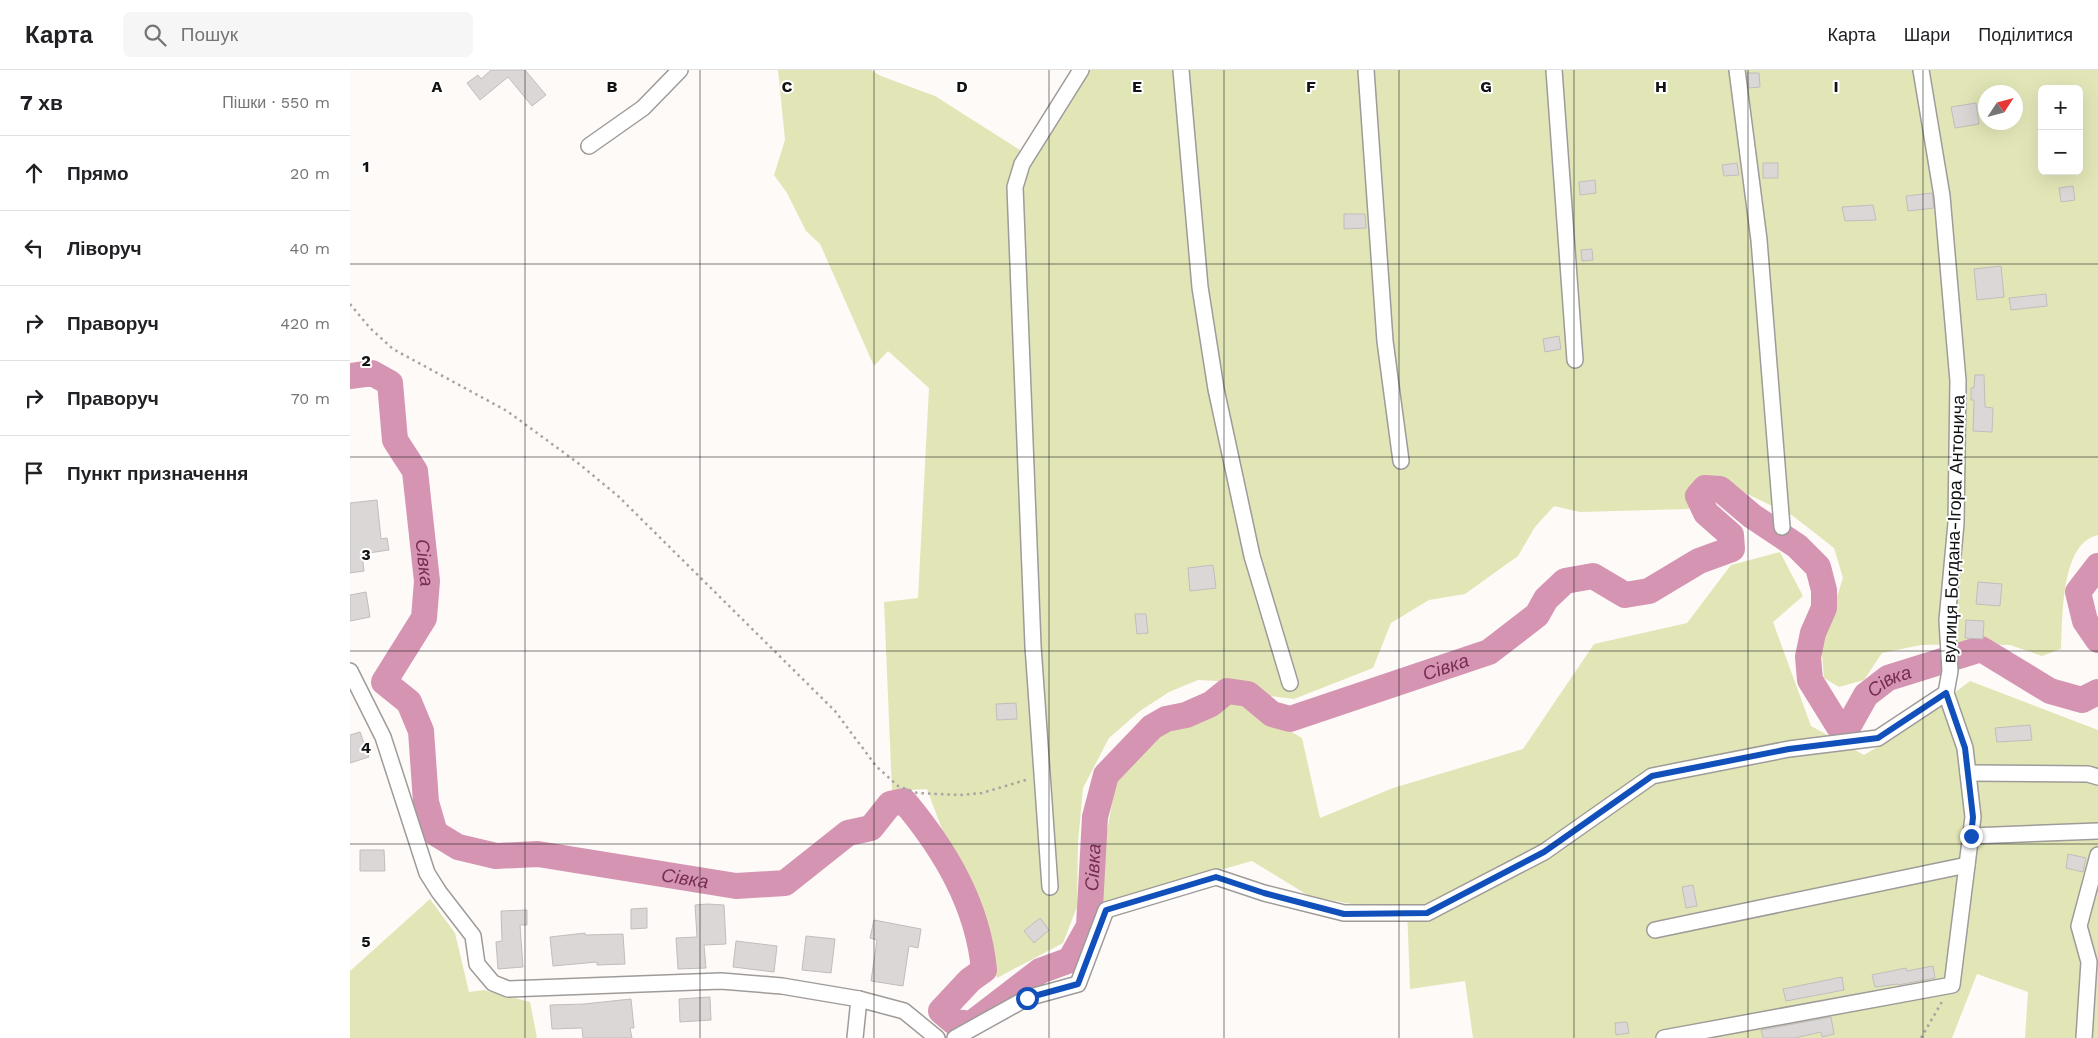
<!DOCTYPE html>
<html lang="uk">
<head>
<meta charset="utf-8">
<style>
	:root { --surface:#fff; --page:#f6f6f6; --text:#202124; --muted:#757577; --line:#e0e0e0 }
	body { margin:0; font-family:"Work Sans",sans-serif; background:var(--page); color:var(--text) }
	.controls { position:absolute; right:15px; top:15px; display:grid; overflow:hidden; border-radius:8px; box-shadow:0 5px 20px #0002 }
	.controls button { width:45px; height:45px; display:grid; place-items:center; padding:0; border:0; border-bottom:1px solid var(--line); background:var(--surface); color:var(--text); font:25px sans-serif }
	.compass { position:absolute; left:1628px; top:15px; width:45px; height:45px; border-radius:50%; background:var(--surface); box-shadow:0 5px 20px #0002; rotate:54deg }
	.stop { position:absolute; width:15px; height:15px; margin:-11px; border:4px solid #1150bb; border-radius:50%; background:#fff }
	.stop.end { background:#1150bb; border-color:#fff; box-shadow:0 1px 5px #0008 }
	.list { margin:0; padding:0; list-style:none }
	h2 { display:flex; justify-content:space-between; align-items:center; height:65px; margin:0; padding:0 20px; font-size:21px }
	h2 small { font-size:16px; font-weight:400; color:var(--muted) }
	.list li { display:grid; grid-template-columns:32px 1fr auto; gap:15px; align-items:center; box-sizing:border-box; height:75px; padding:0 20px; border-top:1px solid var(--line) }
	.list b { display:block; font-size:19px; white-space:nowrap }
	.list em { font-size:16px; font-style:normal; color:var(--muted) }
	.icon { flex:none; width:28px; height:28px; fill:none; stroke:currentColor; stroke-width:2; stroke-linecap:round; stroke-linejoin:round }
	.map { position:relative; flex:none; width:1748px; height:968px; overflow:hidden }
	header { display:flex; align-items:center; gap:30px; box-sizing:border-box; height:70px; padding:0 25px; background:var(--surface); border-bottom:1px solid var(--line) }
	header strong { font-size:24px }
	nav { display:flex; gap:28px; margin-inline-start:auto; font-size:18px }
	.search { width:350px; height:45px; background:var(--page); display:flex; align-items:center; gap:12px; box-sizing:border-box; padding:0 18px; border-radius:8px; color:var(--muted); font-size:19px }
	main { display:flex }
	aside { flex:1; background:var(--surface) }
	.map>svg:first-child { display:block }
</style>
</head>
<body>
<header>
<strong>Карта</strong>
<div class="search"><svg class="icon" aria-label="search" viewBox="0 0 24 24"><circle cx="10" cy="10" r="6"/><path d="M15 15l6 6"/></svg>Пошук</div>
<nav><a>Карта</a><a>Шари</a><a>Поділитися</a></nav>
</header>
<main>
<aside>
<h2>7 хв<small>Пішки · 550 m</small></h2>
<ul class="list">
<li><svg class="icon" aria-label="ahead" viewBox="0 0 24 24"><path d="M12 20V5M6 11l6-6 6 6"/></svg><div><b>Прямо</b></div><em>20 m</em></li>
<li><svg class="icon" aria-label="left" viewBox="0 0 24 24"><path d="M17 20v-9H6M10 6l-5 5 5 5"/></svg><div><b>Ліворуч</b></div><em>40 m</em></li>
<li><svg class="icon" aria-label="right" viewBox="0 0 24 24"><path d="M7 20v-9h11M14 6l5 5-5 5"/></svg><div><b>Праворуч</b></div><em>420 m</em></li>
<li><svg class="icon" aria-label="right" viewBox="0 0 24 24"><path d="M7 20v-9h11M14 6l5 5-5 5"/></svg><div><b>Праворуч</b></div><em>70 m</em></li>
<li><svg class="icon" aria-label="arrive" viewBox="0 0 24 24"><path d="M6 21V4h12l-3 4 3 4H6"/></svg><div><b>Пункт призначення</b></div></li>
</ul>
</aside>
<div class="map">
<svg width="1748" height="968" viewBox="0 0 1748 968">
	<rect width="100%" height="100%" fill="#fefaf8"/>
	<g fill="#e2e6b7" fill-rule="evenodd">
		<path d="M428 0H521L531 6 585 26 678 85 730 0H1748V465C1710 473 1713 549 1711 579L1692 586 1660 575 1618 574 1571 575 1532 583 1514 610 1489 617 1474 608 1471 575 1493 508 1484 478 1443 446 1397 424 1363 409 1344 414 1339 439 1230 442 1204 436 1185 457 1168 486 1115 524 1079 530 1041 553 1023 598 944 629 920 626 888 612 848 610 819 622 790 641 759 668 733 718 728 773 727 837 713 873 647 908 577 719 542 721 534 532 568 528 579 318 538 281 524 296 470 174 456 161 437 123 424 105 435 70ZM1692 19H1729V101H1692ZM1636 22H1666V52H1636Z"/>
		<polygon points="1430,482 1453,526 1423,552 1461,656 1514,685 1553,662 1620,611 1748,660 1748,968 1675,968 1678,922 1627,904 1602,968 1123,968 1115,911 1060,919 1057,837 1017,837 959,826 902,791 750,834 757,762 767,704 821,656 887,630 952,668 970,748 1043,718 1173,679 1244,574 1337,553 1381,495"/>
		<polygon points="80,829 105,863 119,922 134,920 180,932 187,968 0,968 0,901"/>
	</g>
	<g fill="none" stroke-linecap="round" stroke-linejoin="round">
		<g stroke="#d595b2" stroke-width="26">
			<path id="s1" d="M0 306 22 303 40 313 45 370 65 401 77 511 74 548 34 612 59 632 71 661 76 732 85 763 108 777 146 786 188 784 386 816 435 813 498 763 521 758 540 734 554 731C595 780 628 835 634 900L620 910 591 941 604 952 621 954 690 901 720 890 739 856 745 747 756 705 802 657 816 649 836 645 861 634 877 621 898 624 922 644 940 649 1139 582 1187 545 1196 529 1215 511 1243 506 1275 525 1299 521 1349 491 1382 479 1381 465 1356 443 1348 426 1355 418 1370 419 1402 446 1447 476 1468 497 1474 520V538L1463 563 1458 587 1460 610 1489 657H1498L1516 625 1538 608 1631 579 1700 621 1732 630 1748 622"/>
			<polyline points="1748,496 1728,522 1735,551 1748,570"/>
		</g>
	</g>
	<g fill="#dbd7d7" stroke="#c1bdbd">
		<polygon points="141,0 175,0 196,25 182,36 158,7 130,30 117,13 128,5 131,9"/>
		<polygon points="1397,3 1409,3 1410,17 1399,18"/>
		<polygon points="1626,33 1629,54 1605,58 1601,37"/>
		<polygon points="1387,93 1389,105 1374,106 1372,95"/>
		<rect x="1413" y="93" width="15" height="15"/>
		<polygon points="1245,110 1246,123 1230,125 1229,112"/>
		<polygon points="1723,116 1725,130 1711,132 1709,118"/>
		<polygon points="1582,123 1584,138 1558,141 1556,126"/>
		<polygon points="1523,135 1526,150 1495,151 1492,137"/>
		<polygon points="994,144 1015,144 1016,158 994,159"/>
		<polygon points="1242,179 1243,190 1232,191 1231,180"/>
		<polygon points="1651,196 1654,227 1627,230 1624,199"/>
		<polygon points="1696,224 1697,236 1661,240 1659,228"/>
		<polygon points="1209,266 1211,279 1195,282 1193,269"/>
		<polygon points="1625,305 1634,305 1635,337 1643,338 1642,362 1623,361 1624,330 1621,330 1621,318 1624,318"/>
		<polygon points="27,430 31,469 37,468 39,480 12,484 14,501 0,503 0,433"/>
		<polygon points="863,495 866,518 840,521 838,498"/>
		<polygon points="1628,512 1652,514 1650,536 1626,534"/>
		<polygon points="16,522 20,547 0,551 0,525"/>
		<polygon points="785,544 796,544 798,563 787,564"/>
		<polygon points="1616,550 1634,551 1633,569 1615,568"/>
		<polygon points="666,633 667,649 647,650 646,634"/>
		<polygon points="1680,655 1682,670 1647,672 1645,658"/>
		<polygon points="10,662 19,687 0,693 0,665"/>
		<polygon points="10,780 34,780 35,801 10,801"/>
		<polygon points="1718,784 1736,788 1733,802 1716,798"/>
		<polygon points="1343,815 1347,836 1336,838 1332,817"/>
		<polygon points="357,834 374,835 376,874 354,875 356,898 328,899 326,868 347,867 345,835"/>
		<polygon points="297,838 297,858 281,859 281,839"/>
		<polygon points="177,840 177,855 170,855 173,897 148,899 146,872 152,871 151,841"/>
		<polygon points="690,848 699,860 684,873 674,861"/>
		<polygon points="524,850 571,859 568,878 559,876 553,916 521,911 527,870 520,868"/>
		<polygon points="235,863 235,865 273,864 275,894 247,895 247,892 203,896 200,867"/>
		<polygon points="456,866 485,869 481,903 452,900"/>
		<polygon points="386,871 427,876 424,902 383,897"/>
		<polygon points="1583,896 1585,908 1548,915 1547,914 1525,917 1522,905 1556,898 1557,901"/>
		<polygon points="1492,907 1494,920 1436,931 1433,919"/>
		<polygon points="360,927 361,950 330,952 329,929"/>
		<polygon points="281,929 284,958 280,958 282,968 233,968 232,958 202,959 200,935 234,934"/>
		<polygon points="1481,947 1484,964 1472,967 1471,962 1445,968 1413,968 1411,960"/>
		<polygon points="1277,952 1279,963 1266,965 1265,953"/>
	</g>
	<g fill="none" stroke-linecap="round" stroke-linejoin="round">
		<defs>
			<g id="minor">
				<polyline points="831,0 850,217 866,319 902,486 940,613"/>
				<polyline points="1016,0 1035,271 1051,391"/>
				<polyline points="1204,0 1225,290"/>
				<polyline points="1387,0 1409,170 1432,457"/>
				<polyline points="239,76 293,38 330,0"/>
				<polyline points="0,601 33,667 77,803 89,822 123,866 127,894 143,913 158,919 371,911 432,916 509,929 554,941 587,968"/>
				<polyline points="1618,703 1738,704 1748,707"/>
				<polyline points="1621,766 1748,761"/>
				<polyline points="700,817 683,576 665,117 672,94 731,0"/>
				<polyline points="1305,860 1617,795"/>
				<polyline points="505,968 509,929"/>
				<polyline points="605,968 677,928 728,914 756,840 866,807 914,823 994,843 1077,843 1194,782 1302,706 1439,679 1528,668 1596,623"/>
				<polyline points="1314,968 1602,915 1623,747 1615,678 1596,623 1600,601 1597,550 1606,453 1608,311 1592,126 1571,0"/>
				<polyline points="1734,968 1739,892 1729,856 1748,785"/>
			</g>
		</defs>
		<use href="#minor" stroke="#9e9b99" stroke-width="18"/>
		<g stroke="#a7a4a3" stroke-width="2.5" stroke-dasharray="2.5 4" stroke-linecap="butt">
			<polyline points="0,234 20,258 43,279 157,341 228,393 268,426 485,641 526,696 548,716 567,723 610,725 632,723 679,709"/>
			<polyline points="1571,968 1593,930"/>
		</g>
		<use href="#minor" stroke="#fff" stroke-width="15"/>
	</g>
	<g fill="none" stroke-linecap="round" stroke-linejoin="round">
		<polyline stroke="#1150bb" stroke-width="6" points="677,928 728,914 756,840 866,807 914,823 994,844 1077,843 1194,782 1302,706 1439,679 1528,668 1596,623 1615,678 1623,747 1621,766"/>
	</g>
	<path fill="none" stroke="#131212" stroke-width="1" stroke-opacity="0.55" d="M175 0V968M350 0V968M524 0V968M699 0V968M874 0V968M1049 0V968M1224 0V968M1398 0V968M1573 0V968M0 194H1748M0 387H1748M0 581H1748M0 774H1748"/>
	<g text-anchor="middle" stroke-width="4" stroke-linejoin="round" paint-order="stroke">
		<g font-size="18" fill="#131212" stroke="#fff">
			<text transform="translate(1604 459) rotate(-88)" y="6">вулиця Богдана-Ігора Антонича</text>
		</g>
		<g font-size="19" font-style="italic" fill="#782d53" stroke="#fff">
			<text dy="7" stroke="none"><textPath href="#s1" startOffset="229">Сівка</textPath></text>
			<text dy="7" stroke="none"><textPath href="#s1" startOffset="2014">Сівка</textPath></text>
			<text dy="7" stroke="none"><textPath href="#s1" startOffset="2811">Сівка</textPath></text>
			<text dy="7" stroke="none"><textPath href="#s1" startOffset="1534">Сівка</textPath></text>
			<text dy="7" stroke="none"><textPath href="#s1" startOffset="784">Сівка</textPath></text>
		</g>
	</g>
	<g font-size="16" text-anchor="middle" font-weight="bold" fill="#131212" stroke="#fff" stroke-width="4" stroke-linejoin="round" paint-order="stroke">
		<text x="87" y="22">A</text>
		<text x="262" y="22">B</text>
		<text x="437" y="22">C</text>
		<text x="612" y="22">D</text>
		<text x="787" y="22">E</text>
		<text x="961" y="22">F</text>
		<text x="1136" y="22">G</text>
		<text x="1311" y="22">H</text>
		<text x="1486" y="22">I</text>
		<text x="16" y="102">1</text>
		<text x="16" y="296">2</text>
		<text x="16" y="490">3</text>
		<text x="16" y="683">4</text>
		<text x="16" y="877">5</text>
	</g>
</svg>
<div class="controls">
<button>+</button>
<button>−</button>
</div>
<svg class="compass" viewBox="-18 -18 36 36"><path d="M0-13l5 13h-10z" fill="#e53935"/><path d="M0 13l5-13h-10z" fill="#757577"/></svg>
<div class="stop" style="left:677px;top:928px"></div>
<div class="stop end" style="left:1621px;top:766px"></div>
</div>
</main>
</body>
</html>
